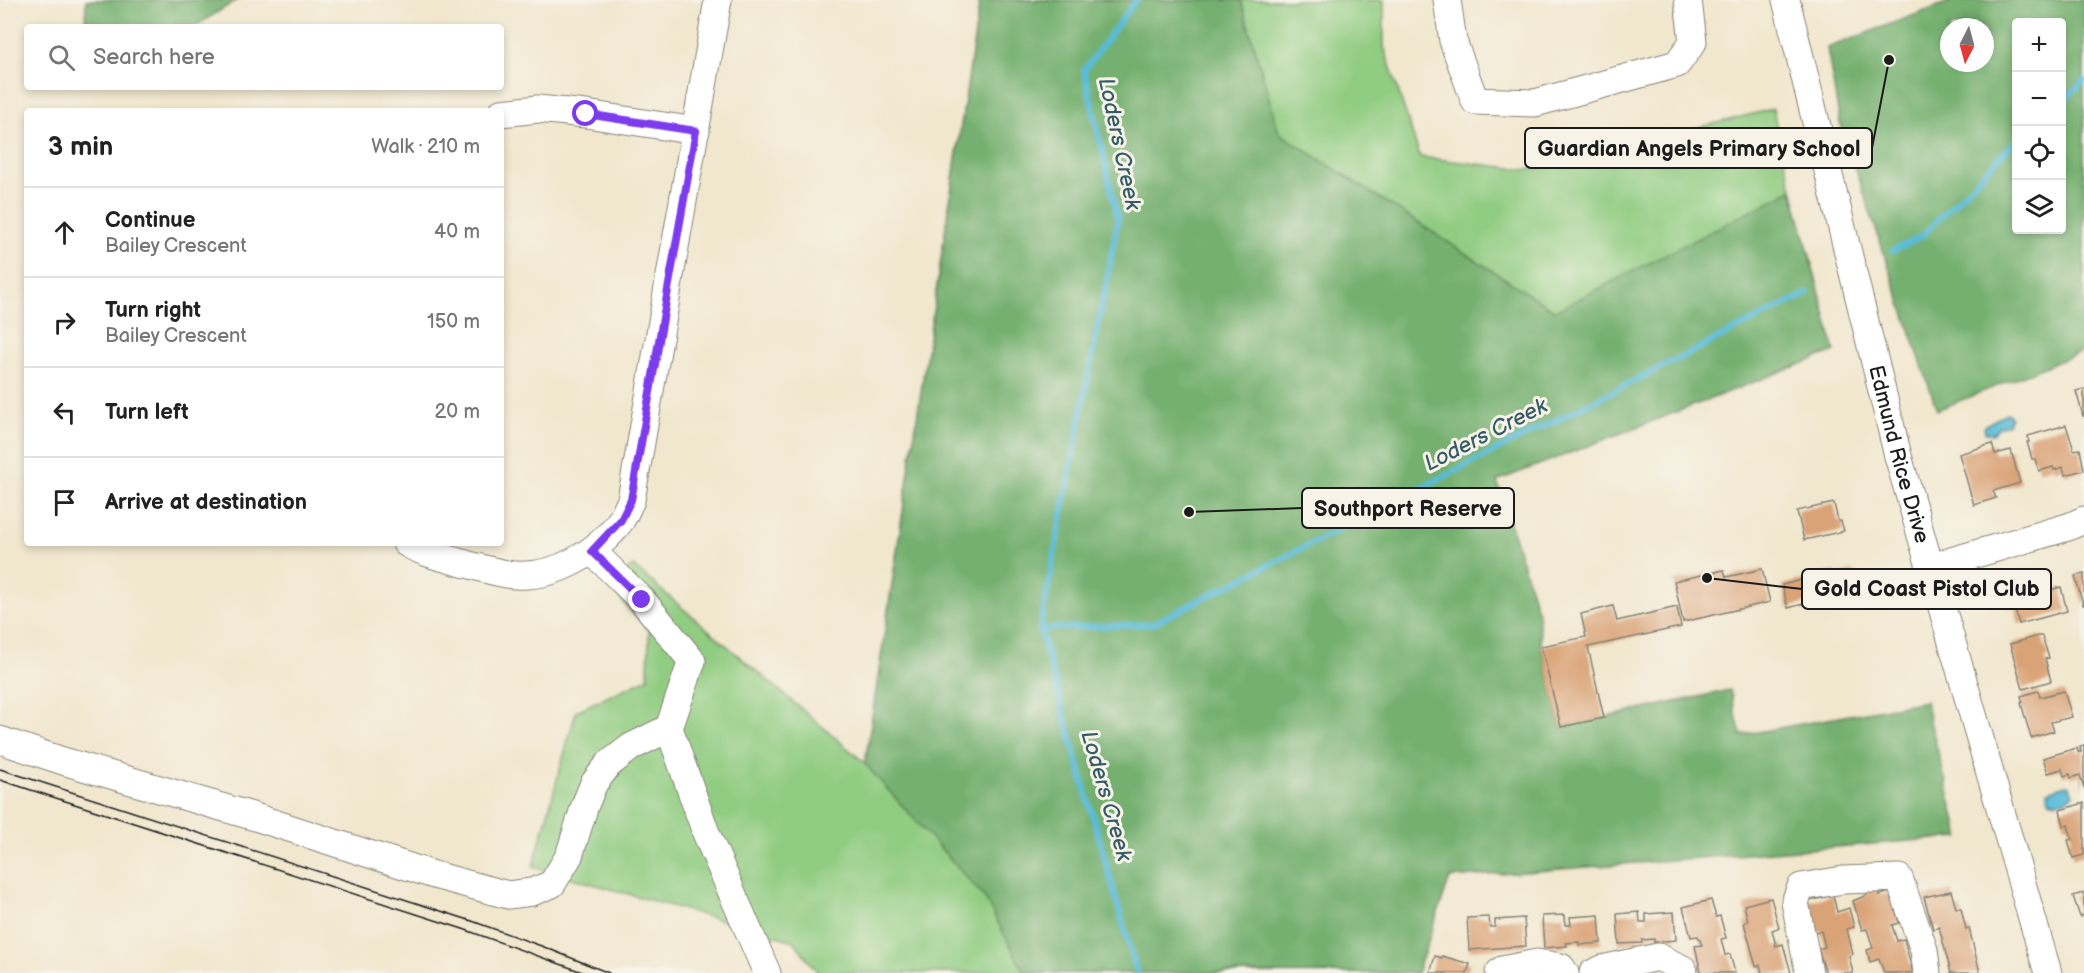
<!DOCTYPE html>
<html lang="en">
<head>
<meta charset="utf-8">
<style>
  body { margin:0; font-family:"Balsamiq Sans",sans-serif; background:#f6f6f6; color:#222 }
  .controls { position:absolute; right:18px; top:18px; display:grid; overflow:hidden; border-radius:6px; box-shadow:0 3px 9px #0003 }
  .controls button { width:54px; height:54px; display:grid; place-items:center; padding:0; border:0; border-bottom:2px solid #e0e0e0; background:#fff; color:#222; font:30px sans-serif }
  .compass { position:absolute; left:1940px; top:18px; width:54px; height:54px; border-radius:50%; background:#fff; box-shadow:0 3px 9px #0003; rotate:186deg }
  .stop { position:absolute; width:18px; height:18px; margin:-14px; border:4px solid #7c3aed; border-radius:50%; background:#fff }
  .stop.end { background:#7c3aed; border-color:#fff; box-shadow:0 2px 6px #0008 }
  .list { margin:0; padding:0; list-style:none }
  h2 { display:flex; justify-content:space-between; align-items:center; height:78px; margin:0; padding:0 24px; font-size:26px }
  h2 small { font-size:20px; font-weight:400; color:#767676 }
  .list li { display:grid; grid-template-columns:39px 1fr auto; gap:18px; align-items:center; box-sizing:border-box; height:90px; padding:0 24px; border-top:2px solid #e0e0e0 }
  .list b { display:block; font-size:22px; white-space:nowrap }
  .list p { margin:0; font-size:20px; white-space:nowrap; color:#767676 }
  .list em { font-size:20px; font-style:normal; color:#767676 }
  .icon { flex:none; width:33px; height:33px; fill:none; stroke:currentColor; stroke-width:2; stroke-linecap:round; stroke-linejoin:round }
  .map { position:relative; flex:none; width:2084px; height:973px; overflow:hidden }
  .search { position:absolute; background:#fff; box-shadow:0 3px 9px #0003; left:24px; top:24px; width:480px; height:66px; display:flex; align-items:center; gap:15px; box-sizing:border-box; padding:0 21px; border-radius:6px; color:#767676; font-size:22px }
  .panel { position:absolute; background:#fff; box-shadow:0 3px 9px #0003; left:24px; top:108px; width:480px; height:438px; border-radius:6px }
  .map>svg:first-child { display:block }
  .green { fill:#90cc81; stroke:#56744e; stroke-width:1.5 }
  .forest { fill:#74b06f; stroke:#486646; stroke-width:1.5; fill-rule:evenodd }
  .water { fill:#59bbd8; stroke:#3a6c7a; stroke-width:1.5 }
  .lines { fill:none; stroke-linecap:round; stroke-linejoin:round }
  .stream { stroke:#59bbd8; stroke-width:6 }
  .building { fill:#daa377 }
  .minor-casing { stroke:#868275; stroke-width:29 }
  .minor { stroke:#fff; stroke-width:27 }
  .tram { stroke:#1c1c1c; stroke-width:1.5 }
  .route { stroke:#7c3aed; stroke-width:8 }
  .labels { text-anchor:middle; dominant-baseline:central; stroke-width:6; stroke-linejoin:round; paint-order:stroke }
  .street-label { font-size:21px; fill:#1c1c1c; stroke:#f7f3e8 }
  .water-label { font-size:22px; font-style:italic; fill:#345c67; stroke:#f7f3e8 }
  .leader { fill:none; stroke:#1c1c1c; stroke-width:2 }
  .callout-dot { fill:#1c1c1c; stroke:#f7f3e8; stroke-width:2 }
  .callout { fill:#f7f3e8; stroke:#1c1c1c; stroke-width:2 }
  .callout-label { font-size:22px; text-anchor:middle; font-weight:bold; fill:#1c1c1c }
</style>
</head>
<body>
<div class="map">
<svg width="2084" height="973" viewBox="0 0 2084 973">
  <rect width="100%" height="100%" fill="#f7f3e8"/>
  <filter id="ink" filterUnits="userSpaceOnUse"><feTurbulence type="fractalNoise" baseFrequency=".0167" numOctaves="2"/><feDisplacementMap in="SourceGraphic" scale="12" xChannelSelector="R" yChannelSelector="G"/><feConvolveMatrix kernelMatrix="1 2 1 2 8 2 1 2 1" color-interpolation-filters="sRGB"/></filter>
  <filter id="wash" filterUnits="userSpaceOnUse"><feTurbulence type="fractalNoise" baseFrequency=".008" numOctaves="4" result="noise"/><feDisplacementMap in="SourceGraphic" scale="24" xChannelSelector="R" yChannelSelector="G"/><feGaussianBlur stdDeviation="1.35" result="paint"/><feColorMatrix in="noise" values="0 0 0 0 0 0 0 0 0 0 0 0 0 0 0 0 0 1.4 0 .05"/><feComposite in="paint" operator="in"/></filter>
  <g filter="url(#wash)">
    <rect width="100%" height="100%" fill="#f1e7ce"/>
    <path class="green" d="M980 0H1384V47L1420 157 1528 170 1773 109 1779 139 1829 329 1456 457 1603 865 1449 878 1417 973H818L794 941 533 867 576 711 648 678 649 630 607 585 633 566 865 763Z"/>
    <g class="forest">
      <path d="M86 0H237L194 27H85Z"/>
      <path d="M980 0H1241L1279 133 1555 311 1792 190 1835 351 1497 481 1538 613 1541 646 1561 727 1730 690 1741 735 1925 701 1960 837 1450 878 1417 973H1025L984 897 865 764Z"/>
      <path d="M1954 0H2084V351L1937 410 1840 123 1827 48ZM2016 22H2062V230H2016ZM1949 27H1985V63H1949Z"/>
    </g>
    <g class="water">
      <path d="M2006 413 2009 414 2011 417 2008 424 1999 427 1993 434 1985 433 1984 426Z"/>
      <path d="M2066 785 2070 786 2073 794C2067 801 2057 803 2049 800L2048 791Z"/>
    </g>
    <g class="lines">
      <g class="stream">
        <path d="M1136 0 1084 70 1118 220 1040 629 1137 973"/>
        <path d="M2062 101 2084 81"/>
        <path d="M1892 251 1922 236 2016 140"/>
        <path d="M1040 629 1152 624 1808 293"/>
      </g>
    </g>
    <g id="blocks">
      <g class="building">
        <path d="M2084 389V416H2083L2076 391Z"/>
        <path d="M2066 425 2074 450 2080 449 2084 470 2065 475 2063 467 2054 470 2053 467 2039 471 2035 459H2032L2027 442H2029L2028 436Z"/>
        <path d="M1992 444 1995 454 2011 450 2020 483 1993 491 1996 498 1974 505 1959 454Z"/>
        <path d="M1834 503 1838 521H1841L1844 531 1804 540 1797 511Z"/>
        <path d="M1762 569 1770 602 1683 622 1674 581 1724 570 1726 577Z"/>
        <path d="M1835 571 1836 575 1853 571 1858 589 1788 608 1782 585Z"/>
        <path d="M2084 574V605H2083L2075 576Z"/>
        <path d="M2061 587 2067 611 2019 624 2014 606 2006 608 2003 599 2013 596V595L2037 588 2039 593Z"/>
        <path d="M1613 606 1617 621 1677 607 1681 627 1588 647 1604 718 1561 727 1541 646 1586 637 1581 614Z"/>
        <path d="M2038 636H2042L2049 658 2045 659 2051 681 2023 689 2010 644Z"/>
        <path d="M2038 691 2040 697 2064 691 2072 717 2051 722 2054 731 2031 738 2021 703 2023 702 2021 696Z"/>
        <path d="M2084 746V789L2080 775 2071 778 2070 774 2064 776 2062 769 2048 773 2043 758 2077 748 2078 752H2081L2080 747Z"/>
        <path d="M2084 803V855L2073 858 2068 840 2072 839 2068 825 2064 826 2060 810Z"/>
        <path d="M1866 890H1879L1880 895 1891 892 1899 923 1892 925 1897 941 1904 939 1913 973H1884L1879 959 1870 962 1867 950 1873 948 1867 929 1862 930 1853 901 1867 895Z"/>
        <path d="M1951 891 1956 908H1961L1966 929 1969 928 1980 973H1951L1939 927 1933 929 1924 897Z"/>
        <path d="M2084 893V915L2080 917 2073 896Z"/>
        <path d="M1833 895 1837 912 1849 908 1854 927 1847 929 1853 954 1849 956 1853 973H1826L1818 949 1825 947 1821 931 1814 932 1806 902Z"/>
        <path d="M1771 898 1779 928 1772 930 1776 946 1783 944 1791 973H1762L1760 965 1756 966 1744 923 1748 921 1744 905Z"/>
        <path d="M1711 900 1716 917 1720 916 1726 938 1721 939 1725 955 1730 954 1735 973H1701L1695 946 1702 945 1698 936 1691 937 1683 907Z"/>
        <path d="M1639 912 1640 922H1646V914L1674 912 1676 940 1654 942V939L1642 940V943L1619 944 1617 914Z"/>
        <path d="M1564 915 1565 925H1571L1570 917 1599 915 1601 943 1579 945V942L1566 943 1567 946 1544 948 1542 916Z"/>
        <path d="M1489 917 1490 927H1495V920L1524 918 1526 946 1469 950 1467 918Z"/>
        <path d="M1435 956 1442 958V956L1470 964 1467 973H1430Z"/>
      </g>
    </g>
  </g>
  <g filter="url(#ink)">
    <use href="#blocks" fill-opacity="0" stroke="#868275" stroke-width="1.5"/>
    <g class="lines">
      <defs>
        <g id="minor">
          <path d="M1447 0 1453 41 1475 101 1535 103 1677 64 1693 42 1688 0"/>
          <path id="s1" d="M1786 0 1898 456 2048 973"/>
          <path d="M501 113 538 109 586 114 696 131"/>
          <path d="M406 543C424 554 446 558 466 564 482 568 499 574 515 575 556 578 599 552 621 520 625 514 628 506 631 500L718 0"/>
          <path d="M592 551 642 600 692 661 669 728 706 833 767 973"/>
          <path d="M1931 567 2068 527 2084 520"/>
          <path d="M0 740 63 761 252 816 434 875 508 895 532 892 552 884 569 856 585 805 594 783 609 764 631 747 669 728"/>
          <path d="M1499 973 1502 970 1537 963 1561 967 1565 973"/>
          <path d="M1593 973 1602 969 1658 957 1683 969 1684 973"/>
          <path d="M1809 973 1795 902 1801 887 1843 880 1899 878 1924 950 1927 973"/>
        </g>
      </defs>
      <use href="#minor" class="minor-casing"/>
      <use href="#minor" class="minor"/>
      <g class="tram">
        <path d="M0 769 472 921 544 947 609 973"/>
        <path d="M0 780 463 929 585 973"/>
      </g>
    </g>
  </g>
  <g class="lines" filter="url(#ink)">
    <path class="route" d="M586 114 696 131 631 500 621 520 592 551 642 600"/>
  </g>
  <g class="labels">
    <g class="street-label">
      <text stroke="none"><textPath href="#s1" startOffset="468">Edmund Rice Drive</textPath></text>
    </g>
    <g class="water-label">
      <text transform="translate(1119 144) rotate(78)">Loders Creek</text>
      <text transform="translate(1486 435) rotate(-27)">Loders Creek</text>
      <text transform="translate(1106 796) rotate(74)">Loders Creek</text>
    </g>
  </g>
  <path class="leader" d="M1889 60L1872 148M1189 512L1302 508M1707 578L1802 589"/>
  <g class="callout-dot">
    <circle cx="1889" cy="60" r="6"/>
    <circle cx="1189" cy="512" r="6"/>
    <circle cx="1707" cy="578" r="6"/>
  </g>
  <g class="callout">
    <rect x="1525" y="128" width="347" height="40" rx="6"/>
    <rect x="1302" y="488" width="212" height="40" rx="6"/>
    <rect x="1802" y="569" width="249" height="40" rx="6"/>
  </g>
  <g class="callout-label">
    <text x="1699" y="156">Guardian Angels Primary School</text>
    <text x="1408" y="516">Southport Reserve</text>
    <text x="1927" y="596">Gold Coast Pistol Club</text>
  </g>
</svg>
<div class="controls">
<button>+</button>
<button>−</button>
<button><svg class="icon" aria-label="locate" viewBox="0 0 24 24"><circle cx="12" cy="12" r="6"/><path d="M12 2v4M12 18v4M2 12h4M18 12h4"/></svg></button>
<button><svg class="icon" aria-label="layers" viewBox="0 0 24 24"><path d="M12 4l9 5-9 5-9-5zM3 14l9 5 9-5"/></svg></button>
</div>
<svg class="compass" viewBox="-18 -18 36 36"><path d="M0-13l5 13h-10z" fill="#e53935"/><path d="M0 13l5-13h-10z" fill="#767676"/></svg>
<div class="stop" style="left:586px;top:114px"></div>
<div class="stop end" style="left:642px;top:600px"></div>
<div class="search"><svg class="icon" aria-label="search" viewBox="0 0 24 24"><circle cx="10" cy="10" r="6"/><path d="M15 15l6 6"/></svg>Search here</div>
<section class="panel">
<h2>3 min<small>Walk · 210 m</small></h2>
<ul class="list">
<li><svg class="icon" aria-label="ahead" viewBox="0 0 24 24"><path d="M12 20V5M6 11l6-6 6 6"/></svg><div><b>Continue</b><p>Bailey Crescent</p></div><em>40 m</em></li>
<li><svg class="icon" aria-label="right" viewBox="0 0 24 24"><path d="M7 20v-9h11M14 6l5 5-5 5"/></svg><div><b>Turn right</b><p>Bailey Crescent</p></div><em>150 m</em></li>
<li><svg class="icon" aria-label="left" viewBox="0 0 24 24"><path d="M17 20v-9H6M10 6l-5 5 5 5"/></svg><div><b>Turn left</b></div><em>20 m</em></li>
<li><svg class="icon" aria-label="arrive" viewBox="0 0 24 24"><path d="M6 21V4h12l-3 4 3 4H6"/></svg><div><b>Arrive at destination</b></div></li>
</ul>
</section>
</div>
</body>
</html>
